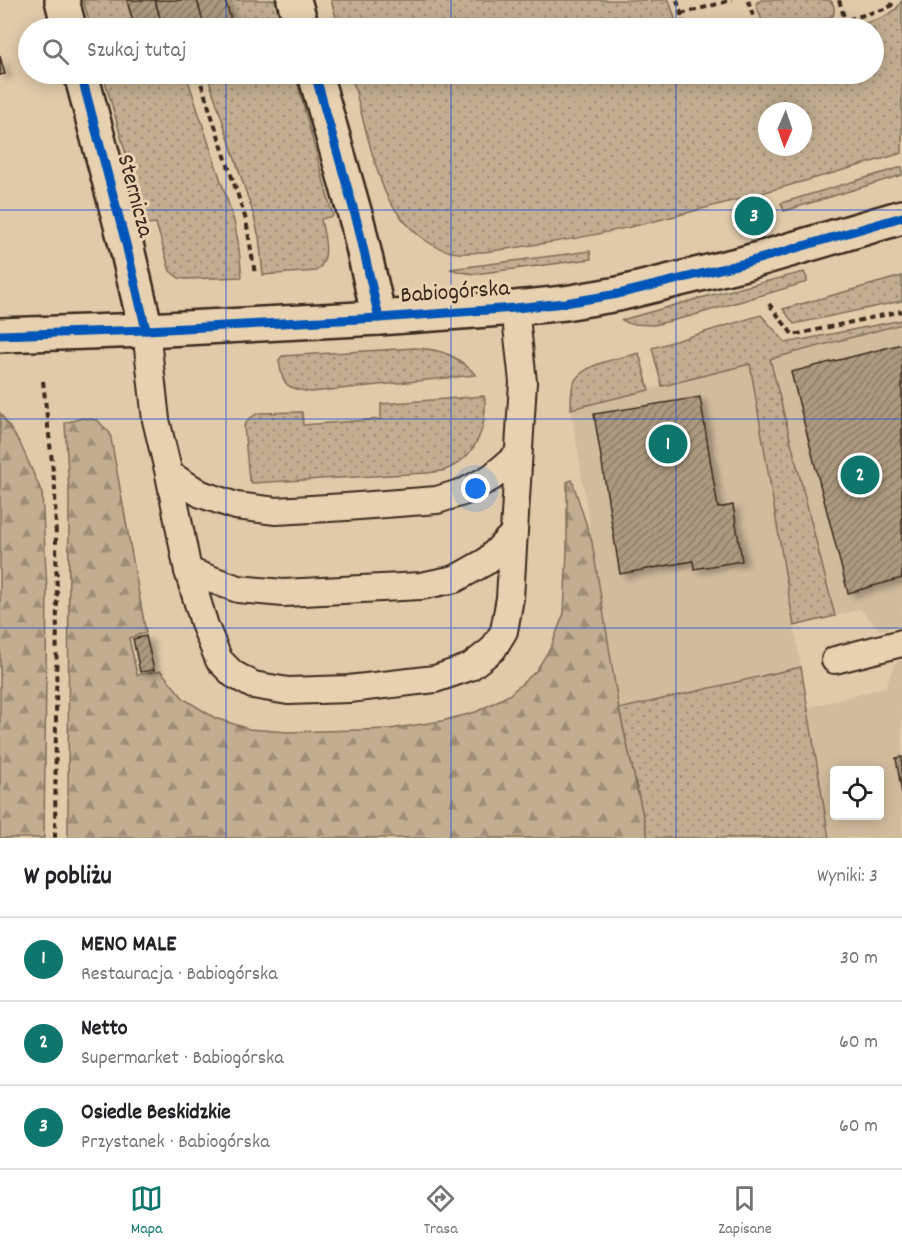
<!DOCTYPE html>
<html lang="pl">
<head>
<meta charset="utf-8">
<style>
  body { margin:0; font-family:Dekko,sans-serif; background:#f6f6f6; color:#202124 }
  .controls { position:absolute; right:18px; bottom:18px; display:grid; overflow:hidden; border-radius:6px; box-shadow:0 3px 15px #0003 }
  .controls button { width:54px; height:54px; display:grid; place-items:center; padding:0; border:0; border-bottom:2px solid #e0e0e0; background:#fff; color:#202124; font:30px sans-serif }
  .compass { position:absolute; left:758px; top:102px; width:54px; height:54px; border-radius:50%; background:#fff; box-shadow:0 3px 15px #0003; rotate:182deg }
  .you { position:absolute; left:476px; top:489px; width:21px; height:21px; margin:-15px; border:4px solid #fff; border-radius:50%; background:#1a73e8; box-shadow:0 0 0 9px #1a73e833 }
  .badge { display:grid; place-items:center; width:39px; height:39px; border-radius:50%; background:#0f766e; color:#fff; font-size:20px; font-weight:700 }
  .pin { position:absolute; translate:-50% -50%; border:3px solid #fff; box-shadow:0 2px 6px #0006 }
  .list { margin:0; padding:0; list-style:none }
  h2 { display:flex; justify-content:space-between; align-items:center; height:78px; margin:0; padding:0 24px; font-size:26px }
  h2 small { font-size:20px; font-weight:400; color:#757577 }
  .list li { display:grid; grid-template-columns:39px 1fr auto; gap:18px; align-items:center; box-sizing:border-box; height:84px; padding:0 24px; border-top:2px solid #e0e0e0 }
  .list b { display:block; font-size:22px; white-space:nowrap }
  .list p { margin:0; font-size:20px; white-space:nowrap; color:#757577 }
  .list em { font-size:20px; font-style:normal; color:#757577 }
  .icon { flex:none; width:33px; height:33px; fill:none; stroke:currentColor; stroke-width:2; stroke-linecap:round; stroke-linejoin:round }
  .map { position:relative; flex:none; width:902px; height:838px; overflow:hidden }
  .search { position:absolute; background:#fff; box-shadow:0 3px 15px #0003; left:18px; right:18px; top:18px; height:66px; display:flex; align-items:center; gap:15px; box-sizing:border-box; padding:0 21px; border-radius:33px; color:#757577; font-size:22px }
  .sheet { height:330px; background:#fff }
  nav { display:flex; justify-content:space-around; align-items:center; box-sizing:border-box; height:84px; border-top:2px solid #e0e0e0; background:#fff; font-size:16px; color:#757577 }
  nav a { display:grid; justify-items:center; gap:3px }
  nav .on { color:#0f766e }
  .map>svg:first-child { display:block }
  .built { fill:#d1bb9d; fill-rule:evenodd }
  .grass { fill:url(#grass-dots); stroke:#7e6c57; stroke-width:1.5; fill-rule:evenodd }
  .forest { fill:url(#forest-firs); stroke:#7e6c57; stroke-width:1.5 }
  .building { fill:url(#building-hatch); stroke:#3b2a1e; stroke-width:1.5; filter:url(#shadow) }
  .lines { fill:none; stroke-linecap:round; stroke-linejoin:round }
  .service-casing { stroke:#3b2a1e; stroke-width:30 }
  .minor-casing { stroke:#3b2a1e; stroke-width:38 }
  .tertiary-casing { stroke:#3b2a1e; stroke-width:38 }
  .path { stroke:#3b2a1e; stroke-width:4; stroke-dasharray:6 4.5; stroke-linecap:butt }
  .service { stroke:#e7d1b0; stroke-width:26 }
  .minor { stroke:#e7d1b0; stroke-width:33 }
  .tertiary { stroke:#e7d1b0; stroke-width:33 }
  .cycleway-casing { stroke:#e7d1b0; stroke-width:13 }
  .cycleway { stroke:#0057b8; stroke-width:9 }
  .grid { fill:none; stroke:#1d4ed8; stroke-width:1.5; stroke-opacity:0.55 }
  .labels { text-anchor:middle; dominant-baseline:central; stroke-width:6; stroke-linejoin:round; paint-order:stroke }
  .street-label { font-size:24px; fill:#3b2a1e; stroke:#e7d1b0 }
</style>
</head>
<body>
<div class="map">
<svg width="902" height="838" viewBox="0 0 902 838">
  <defs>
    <pattern id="grass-dots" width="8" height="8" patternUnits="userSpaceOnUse" patternTransform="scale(1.5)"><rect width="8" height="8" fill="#c2ad90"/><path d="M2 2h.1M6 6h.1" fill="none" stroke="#9f8d75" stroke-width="1.8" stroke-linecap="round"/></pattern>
    <pattern id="forest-firs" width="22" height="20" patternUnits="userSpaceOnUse" patternTransform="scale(1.5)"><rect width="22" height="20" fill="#c2ad90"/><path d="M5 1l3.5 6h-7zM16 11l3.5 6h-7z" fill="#9f8d75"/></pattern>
    <pattern id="building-hatch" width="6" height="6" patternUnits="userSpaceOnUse" patternTransform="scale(1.5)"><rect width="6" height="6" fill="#ad997f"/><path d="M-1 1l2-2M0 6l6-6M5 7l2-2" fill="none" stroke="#8e7d67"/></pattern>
    <filter id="shadow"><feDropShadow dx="6" dy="4" stdDeviation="3" flood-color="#0004"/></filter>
  </defs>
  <rect width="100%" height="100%" fill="#e0caaa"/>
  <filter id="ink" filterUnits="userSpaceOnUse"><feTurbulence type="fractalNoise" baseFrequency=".0167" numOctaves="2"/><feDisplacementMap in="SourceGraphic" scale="12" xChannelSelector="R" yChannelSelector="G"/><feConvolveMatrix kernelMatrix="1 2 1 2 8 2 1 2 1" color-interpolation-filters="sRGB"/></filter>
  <g filter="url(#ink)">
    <g class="built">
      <path d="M902 324V625L880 630 860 609 835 616 770 359Z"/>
      <path d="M750 363 801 667 619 709 571 409Z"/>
      <path d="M902 661V838H829L807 708 885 687 896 662ZM834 770H880V816H834Z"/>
    </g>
    <g class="grass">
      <path d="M83 0H127L135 28H91Z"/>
      <path d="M225 0H275L283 28H216L232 24Z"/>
      <path d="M331 0H669L678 28H339Z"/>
      <path d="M762 0H829C835 3 835 11 833 16L790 28H765L756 5 757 2Z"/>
      <path d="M902 0V153C838 172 774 190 709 207 653 222 598 236 540 244 514 247 486 254 459 253 445 252 433 246 422 238 407 226 392 208 385 192 370 154 362 113 351 74H874V28H843C863 23 894 20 902 0ZM767 111H803V147H767Z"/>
      <path d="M103 74H186L234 221 238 241 242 277 186 279 179 278 170 271 156 223 146 224Z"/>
      <path d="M207 74H295L333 216 321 219C324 237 332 259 316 271L263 275 259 237 253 213Z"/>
      <path d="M902 167V175L784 211 781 203Z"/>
      <path d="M590 251 591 259 475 274 461 272 450 269Z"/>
      <path d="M804 272 807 278V282L691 316 654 325 630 324 622 320 700 298Z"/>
      <path d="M902 276V301L794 324 783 309Z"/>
      <path d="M761 315 786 343 902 320V324L770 359 835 616 794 626 750 364 662 386 652 348Z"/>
      <path d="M415 348C442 349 458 356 476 375L311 392C286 389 282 385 279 360L282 356Z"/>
      <path d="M639 353 649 390 571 409C571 401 571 393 573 385 580 363 619 359 639 353Z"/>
      <path d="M484 396C486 401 485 405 485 410 484 436 470 461 445 470 439 472 432 472 426 473L252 483 249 479 244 426 249 419 258 413 302 412 303 425 381 419V404Z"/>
      <path d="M801 667 829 838H648L619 709Z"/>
    </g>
    <g class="forest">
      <path d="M0 413 20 443 42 493 47 590 44 838H0Z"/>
      <path d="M82 418 97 420 110 433 146 633 129 638 137 675 161 671 184 699 215 718 249 729 288 732 390 729 442 721 476 712 509 695 536 671 551 647 564 613 567 550V482L572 480 592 542 619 709 648 838H68L69 490 65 423Z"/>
    </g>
    <g class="building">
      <path d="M132 0H155L163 28H135L127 1Z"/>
      <path d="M155 0H197L203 21 179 28H163Z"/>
      <path d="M197 0H225L232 24 216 28H205Z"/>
      <path d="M0 56 5 74 0 75Z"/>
      <path d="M902 344V578L848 593 791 372Z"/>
      <path d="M700 397 718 508 733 505 742 561 694 569 693 561 620 574 594 414Z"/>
      <path d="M146 636 154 670 140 672 133 639Z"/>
      <path d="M902 757V794L896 758Z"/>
    </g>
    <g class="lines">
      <defs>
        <g id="service">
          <path d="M146 330 156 420 169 474 188 571 205 626 219 660 233 674 253 685 288 691 349 689 435 679 470 667 493 649 504 631 510 598 523 382 515 308"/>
          <path d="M169 474 201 494 236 506 276 511 346 507 437 500 466 491 492 477 518 455"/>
          <path d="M188 571 238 589 283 593 421 586 455 579 487 561 513 534"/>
          <path d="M835 660 902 643"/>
        </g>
        <g id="minor">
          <path d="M62 0 69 28"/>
          <path d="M294 0 302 28"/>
          <path d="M81 74 126 244 146 330"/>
          <path d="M315 74 358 225 379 318"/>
        </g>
        <path id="tertiary" d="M0 335 146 330 379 318 515 308 565 303 618 294 745 263 902 217"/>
      </defs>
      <use href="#service" class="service-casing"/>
      <use href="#minor" class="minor-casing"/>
      <use href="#tertiary" class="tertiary-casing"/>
      <g class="path">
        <path d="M677 0 685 28"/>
        <path d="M748 0 757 28"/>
        <path d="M839 0 845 20"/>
        <path d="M681 14 732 0"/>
        <path d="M184 27 185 28"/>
        <path d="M818 28 885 9 891 6 894 0"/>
        <path d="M198 74 246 220 255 274"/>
        <path d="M769 304 793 335 902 311"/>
        <path d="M43 381 55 489 57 599 55 838"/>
      </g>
      <use href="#service" class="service"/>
      <use href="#minor" class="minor"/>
      <use href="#tertiary" class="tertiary"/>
      <defs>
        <g id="cycleway">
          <path d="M81 74 126 244 146 330"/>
          <path d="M315 74 358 225 379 318"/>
          <path d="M0 335 146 330 379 318 515 308 565 303 618 294 745 263 902 217"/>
        </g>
      </defs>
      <use href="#cycleway" class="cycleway-casing"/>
      <use href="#cycleway" class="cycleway"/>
    </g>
  </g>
  <path class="grid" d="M226 0V28M451 0V28M676 0V28M226 74V838M451 74V838M676 74V838M0 210H902M0 419H902M0 628H902"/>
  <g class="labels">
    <g class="street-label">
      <text transform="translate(134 196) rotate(75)">Sternicza</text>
      <text transform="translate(455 293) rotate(-4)">Babiogórska</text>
    </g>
  </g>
</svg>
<div class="controls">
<button><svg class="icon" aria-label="locate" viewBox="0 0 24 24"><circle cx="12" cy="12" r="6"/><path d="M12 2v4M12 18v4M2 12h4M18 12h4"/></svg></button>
</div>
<svg class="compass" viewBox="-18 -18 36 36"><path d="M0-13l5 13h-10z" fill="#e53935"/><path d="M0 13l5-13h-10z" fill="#757577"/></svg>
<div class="you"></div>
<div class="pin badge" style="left:668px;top:444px">1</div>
<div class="pin badge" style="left:860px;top:475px">2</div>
<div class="pin badge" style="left:754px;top:216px">3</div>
<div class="search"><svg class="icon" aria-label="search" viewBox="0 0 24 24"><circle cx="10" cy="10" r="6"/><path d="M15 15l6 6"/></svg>Szukaj tutaj</div>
</div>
<section class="sheet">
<h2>W pobliżu<small>Wyniki: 3</small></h2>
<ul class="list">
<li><span class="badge">1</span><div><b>MENO MALE</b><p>Restauracja · Babiogórska</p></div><em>30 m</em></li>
<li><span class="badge">2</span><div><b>Netto</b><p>Supermarket · Babiogórska</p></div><em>60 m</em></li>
<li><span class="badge">3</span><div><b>Osiedle Beskidzkie</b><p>Przystanek · Babiogórska</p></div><em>60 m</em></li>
</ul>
</section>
<nav>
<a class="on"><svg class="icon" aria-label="map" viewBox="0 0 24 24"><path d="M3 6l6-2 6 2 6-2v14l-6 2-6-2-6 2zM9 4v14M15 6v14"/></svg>Mapa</a>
<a><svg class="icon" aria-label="directions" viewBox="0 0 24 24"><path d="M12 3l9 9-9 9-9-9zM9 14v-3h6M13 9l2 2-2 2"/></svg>Trasa</a>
<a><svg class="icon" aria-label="saved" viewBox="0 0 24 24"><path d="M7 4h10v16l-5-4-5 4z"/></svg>Zapisane</a>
</nav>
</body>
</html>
